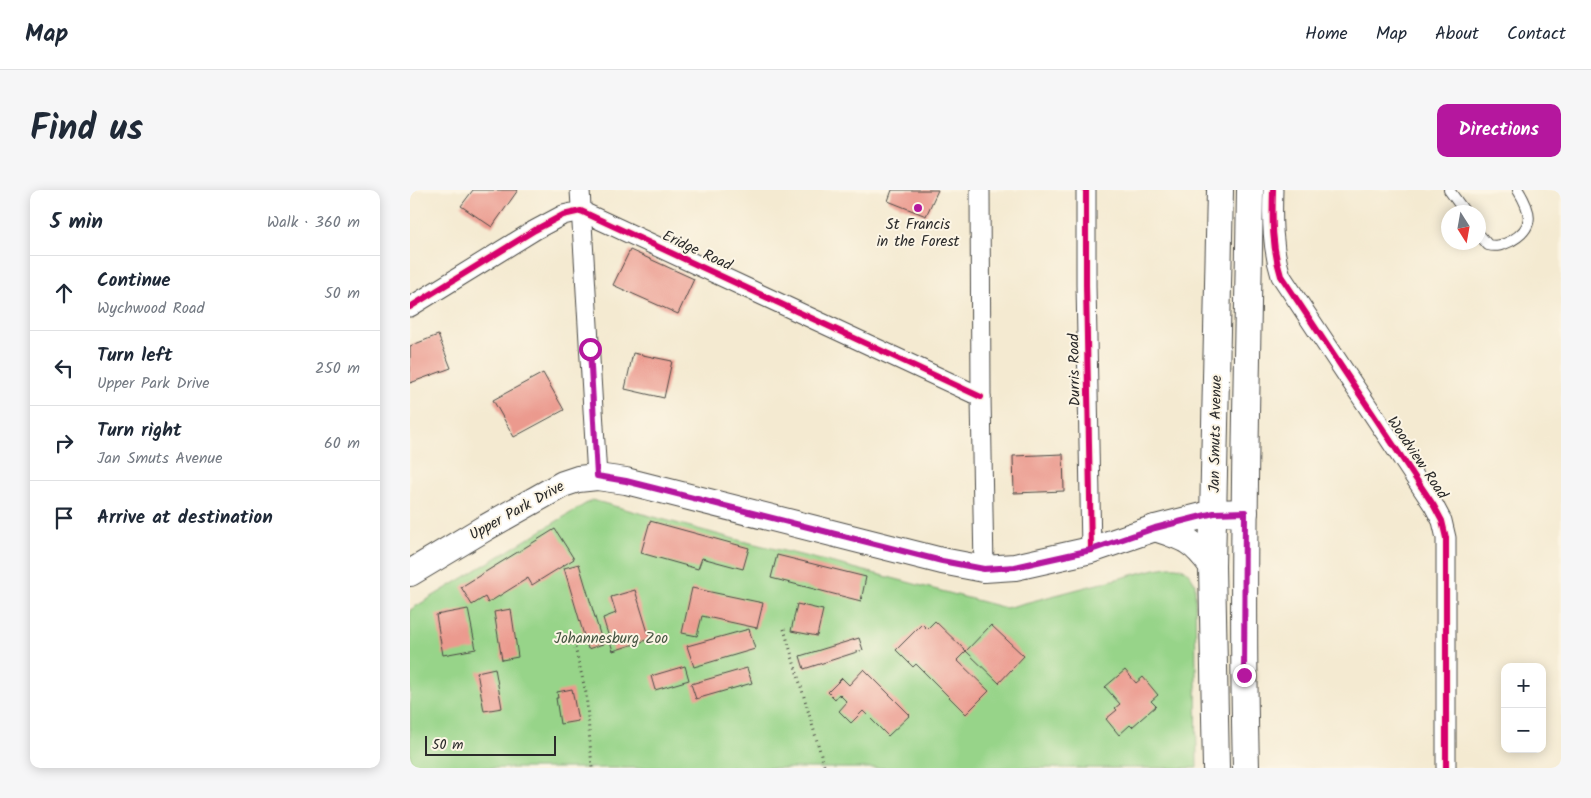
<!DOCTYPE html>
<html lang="en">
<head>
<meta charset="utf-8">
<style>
  body { margin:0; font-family:Kalam,sans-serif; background:#f6f6f7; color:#1f2937 }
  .controls { position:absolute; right:15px; bottom:15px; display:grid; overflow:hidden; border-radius:10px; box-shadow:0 2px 12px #0003 }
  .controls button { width:45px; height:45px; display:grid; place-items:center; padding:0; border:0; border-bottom:1px solid #e0e1e3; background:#fff; color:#1f2937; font:25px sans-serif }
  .compass { position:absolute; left:1031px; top:15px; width:45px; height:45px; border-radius:50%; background:#fff; box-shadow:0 2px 12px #0003; rotate:169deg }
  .scale { position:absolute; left:15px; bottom:12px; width:131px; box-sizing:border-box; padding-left:5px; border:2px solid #2b2b2b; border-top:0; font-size:14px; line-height:18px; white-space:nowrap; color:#2b2b2b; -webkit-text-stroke:4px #fcf5e5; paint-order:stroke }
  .stop { position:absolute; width:15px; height:15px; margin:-11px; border:4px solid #b5179e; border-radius:50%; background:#fff }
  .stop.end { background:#b5179e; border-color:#fff; box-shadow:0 1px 5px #0008 }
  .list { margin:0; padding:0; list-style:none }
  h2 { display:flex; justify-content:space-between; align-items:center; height:65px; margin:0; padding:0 20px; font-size:21px }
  h2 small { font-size:16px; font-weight:400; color:#747a83 }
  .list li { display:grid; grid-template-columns:32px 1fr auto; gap:15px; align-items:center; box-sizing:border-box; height:75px; padding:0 20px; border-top:1px solid #e0e1e3 }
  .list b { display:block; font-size:19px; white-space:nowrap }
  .list p { margin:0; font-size:16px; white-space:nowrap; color:#747a83 }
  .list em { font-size:16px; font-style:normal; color:#747a83 }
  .icon { flex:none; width:28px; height:28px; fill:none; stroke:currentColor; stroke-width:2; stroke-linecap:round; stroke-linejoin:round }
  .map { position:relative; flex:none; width:1151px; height:578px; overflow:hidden; border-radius:10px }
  header { display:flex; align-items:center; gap:30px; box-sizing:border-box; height:70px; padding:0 25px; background:#fff; border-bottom:1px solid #e0e1e3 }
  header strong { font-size:24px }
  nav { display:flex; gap:28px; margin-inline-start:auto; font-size:18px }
  .intro { display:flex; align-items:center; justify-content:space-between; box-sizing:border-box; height:120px; padding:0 30px }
  h1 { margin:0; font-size:35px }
  .button { padding:12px 22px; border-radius:10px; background:#b5179e; color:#fff; font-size:18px; font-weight:700 }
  main { display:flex; gap:30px; padding:0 30px }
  aside { flex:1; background:#fff; border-radius:10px; box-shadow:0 2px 12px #0003 }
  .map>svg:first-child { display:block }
  .green { fill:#97d489; stroke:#61805a }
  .building { fill:#eb9a8e }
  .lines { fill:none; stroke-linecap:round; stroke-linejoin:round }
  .service-casing { stroke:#494844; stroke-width:12 }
  .minor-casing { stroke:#494844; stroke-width:21 }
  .secondary-casing { stroke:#494844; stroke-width:28 }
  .path { stroke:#494844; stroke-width:3; stroke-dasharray:1 4; stroke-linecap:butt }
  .service { stroke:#fff; stroke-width:10 }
  .minor { stroke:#fff; stroke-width:19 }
  .secondary { stroke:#fff; stroke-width:26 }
  .cycleway-casing { stroke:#fcf5e5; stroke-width:9 }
  .cycleway { stroke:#d6006c; stroke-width:6 }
  .route { stroke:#b5179e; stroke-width:6 }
  .poi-dot { fill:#b5179e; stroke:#fcf5e5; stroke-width:2 }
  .labels { text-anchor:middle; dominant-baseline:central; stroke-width:4; stroke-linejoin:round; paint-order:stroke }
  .poi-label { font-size:15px; fill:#2b2b2b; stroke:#fcf5e5 }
  .street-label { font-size:15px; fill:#2b2b2b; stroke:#fcf5e5 }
  .park-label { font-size:15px; fill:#465542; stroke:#fcf5e5 }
</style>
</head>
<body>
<header>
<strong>Map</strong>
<nav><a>Home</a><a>Map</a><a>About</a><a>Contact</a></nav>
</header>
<div class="intro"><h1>Find us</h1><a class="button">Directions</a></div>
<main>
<aside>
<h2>5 min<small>Walk · 360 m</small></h2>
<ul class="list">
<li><svg class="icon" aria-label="ahead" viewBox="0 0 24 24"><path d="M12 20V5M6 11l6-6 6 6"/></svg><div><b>Continue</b><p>Wychwood Road</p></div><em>50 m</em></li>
<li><svg class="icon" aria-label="left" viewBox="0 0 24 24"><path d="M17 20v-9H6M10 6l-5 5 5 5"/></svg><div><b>Turn left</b><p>Upper Park Drive</p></div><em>250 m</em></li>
<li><svg class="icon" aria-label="right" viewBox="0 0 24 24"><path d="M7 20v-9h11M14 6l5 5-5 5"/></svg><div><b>Turn right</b><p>Jan Smuts Avenue</p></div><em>60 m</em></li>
<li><svg class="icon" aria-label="arrive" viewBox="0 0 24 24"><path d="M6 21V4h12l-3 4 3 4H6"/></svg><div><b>Arrive at destination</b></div></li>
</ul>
</aside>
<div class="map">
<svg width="1151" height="578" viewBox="0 0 1151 578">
  <rect width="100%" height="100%" fill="#fcf5e5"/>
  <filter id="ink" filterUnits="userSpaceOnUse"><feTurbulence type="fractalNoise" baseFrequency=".02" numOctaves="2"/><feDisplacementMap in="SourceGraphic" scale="10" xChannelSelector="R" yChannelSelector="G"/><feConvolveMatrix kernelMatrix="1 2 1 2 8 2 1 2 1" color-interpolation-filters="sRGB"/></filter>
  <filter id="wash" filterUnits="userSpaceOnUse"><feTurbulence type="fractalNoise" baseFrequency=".0096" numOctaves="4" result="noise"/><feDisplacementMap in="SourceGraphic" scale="20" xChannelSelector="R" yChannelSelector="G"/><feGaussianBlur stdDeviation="1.12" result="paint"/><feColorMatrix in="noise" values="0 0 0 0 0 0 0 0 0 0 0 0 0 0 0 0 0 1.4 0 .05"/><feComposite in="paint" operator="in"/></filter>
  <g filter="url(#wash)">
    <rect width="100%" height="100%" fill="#f4ead1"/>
    <path class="green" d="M182 310 328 350 432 375 596 418 745 379C765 376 776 373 785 394L787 578H0V420Z"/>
    <g id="blocks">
      <g class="building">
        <path d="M63 0H108L82 37 51 16Z"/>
        <path d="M482 0H528L516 26 478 11Z"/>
        <path d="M220 60 284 89 268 124 203 95Z"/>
        <path d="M28 145 41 178 0 193V156Z"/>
        <path d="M223 163 262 171 254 208 215 199Z"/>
        <path d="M133 183 154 220 104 247 83 210Z"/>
        <path d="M653 264 654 301 604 303 603 266Z"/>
        <path d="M240 331 339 358 333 379 292 368 288 379 231 363Z"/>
        <path d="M145 339 164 369 122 395 118 388 78 413 75 407 62 415 51 397Z"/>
        <path d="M367 365 456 387 451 411 361 388Z"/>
        <path d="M169 374 193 454 178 459 154 378Z"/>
        <path d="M282 398 353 413 347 438 292 426 287 446 272 443Z"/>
        <path d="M225 400 240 449 203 461 193 428 206 423 201 407Z"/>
        <path d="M387 414 413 420 407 446 381 441Z"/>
        <path d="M58 419 66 459 33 465 26 425Z"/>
        <path d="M101 419 108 467 92 470 84 422Z"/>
        <path d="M525 431 556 461 547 470 579 501 556 524 506 474 503 477 486 460 512 434 517 439Z"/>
        <path d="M581 435 614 466 589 493 556 461Z"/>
        <path d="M339 439 345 459 284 477 277 456Z"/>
        <path d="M449 448 453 460 394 479 390 466Z"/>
        <path d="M275 476 279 490 245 500 241 486Z"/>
        <path d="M85 478 92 518 74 521 67 482Z"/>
        <path d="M337 478 342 493 286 509 281 494Z"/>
        <path d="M454 479 500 525 478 546 453 521 441 533 429 521 437 512 429 504 425 509 418 502 432 488 439 495Z"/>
        <path d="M715 480 726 493 733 487 748 505 741 511 746 516 722 537 720 535 709 545 696 529 707 520 705 518 710 514 695 497Z"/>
        <path d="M162 499 168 531 150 534 146 508H148L147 502Z"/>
      </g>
    </g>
  </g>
  <g filter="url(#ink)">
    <use href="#blocks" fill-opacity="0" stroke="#494844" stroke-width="1"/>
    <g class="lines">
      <defs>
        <g id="service">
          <path d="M1039 0 1055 22"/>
          <path d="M1068 43 1078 55C1087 57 1093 55 1101 51 1126 37 1121 21 1108 0"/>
        </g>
        <g id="minor">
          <path d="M170 0 187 287"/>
          <path d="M570 0 571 207 574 379"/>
          <path d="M676 0V95L681 360"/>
          <path d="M863 0C862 29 862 58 871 86L1024 316 1032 331 1036 348V578"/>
          <path d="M0 117 125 40 153 25 171 21 571 207"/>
        </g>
        <g id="secondary">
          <path d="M745 338C775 348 783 350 802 376"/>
          <path d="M0 383 75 338 153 294 168 289 187 287 216 291 532 371 574 379 605 377 681 360 745 338 804 323 835 322"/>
          <path d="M806 578 802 376 810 0"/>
          <path d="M836 578C831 385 837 193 840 0"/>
        </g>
      </defs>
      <use href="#service" class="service-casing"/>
      <use href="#minor" class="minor-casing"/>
      <use href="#secondary" class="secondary-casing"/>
      <g class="path">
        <path d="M374 439 415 578"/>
        <path d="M164 453 176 503 182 578"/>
      </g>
      <use href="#service" class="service"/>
      <use href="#minor" class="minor"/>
      <use href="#secondary" class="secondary"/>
      <defs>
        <g id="cycleway">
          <path d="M676 0V95L681 360"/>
          <path d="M863 0C862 29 862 58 871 86L1024 316 1032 331 1036 348V578"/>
          <path d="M0 117 125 40 153 25 171 21 571 207"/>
        </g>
      </defs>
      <use href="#cycleway" class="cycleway-casing"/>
      <use href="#cycleway" class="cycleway"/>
    </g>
  </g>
  <g class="lines" filter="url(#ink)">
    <path class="route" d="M180 159 187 286 216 291 532 371 574 379 605 377 681 360 745 338 804 323 835 322 834 485"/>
  </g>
  <circle class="poi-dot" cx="508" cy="18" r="5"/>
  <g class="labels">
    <g class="poi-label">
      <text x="508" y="35">St Francis<tspan x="508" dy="17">in the Forest</tspan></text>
    </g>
    <g class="street-label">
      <text transform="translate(287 61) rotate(25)">Eridge Road</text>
      <text transform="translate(665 180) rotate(-91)">Durris Road</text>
      <text transform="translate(806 244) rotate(-89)">Jan Smuts Avenue</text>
      <text transform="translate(1007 268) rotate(56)">Woodview Road</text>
      <text transform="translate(107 321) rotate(-29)">Upper Park Drive</text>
    </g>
    <g class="park-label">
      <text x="201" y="449">Johannesburg Zoo</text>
    </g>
  </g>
</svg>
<div class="controls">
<button>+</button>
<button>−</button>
</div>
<svg class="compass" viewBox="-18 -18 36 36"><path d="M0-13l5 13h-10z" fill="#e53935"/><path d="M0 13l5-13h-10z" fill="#747a83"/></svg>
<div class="scale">50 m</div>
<div class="stop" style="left:180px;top:159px"></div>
<div class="stop end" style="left:834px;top:485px"></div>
</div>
</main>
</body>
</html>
